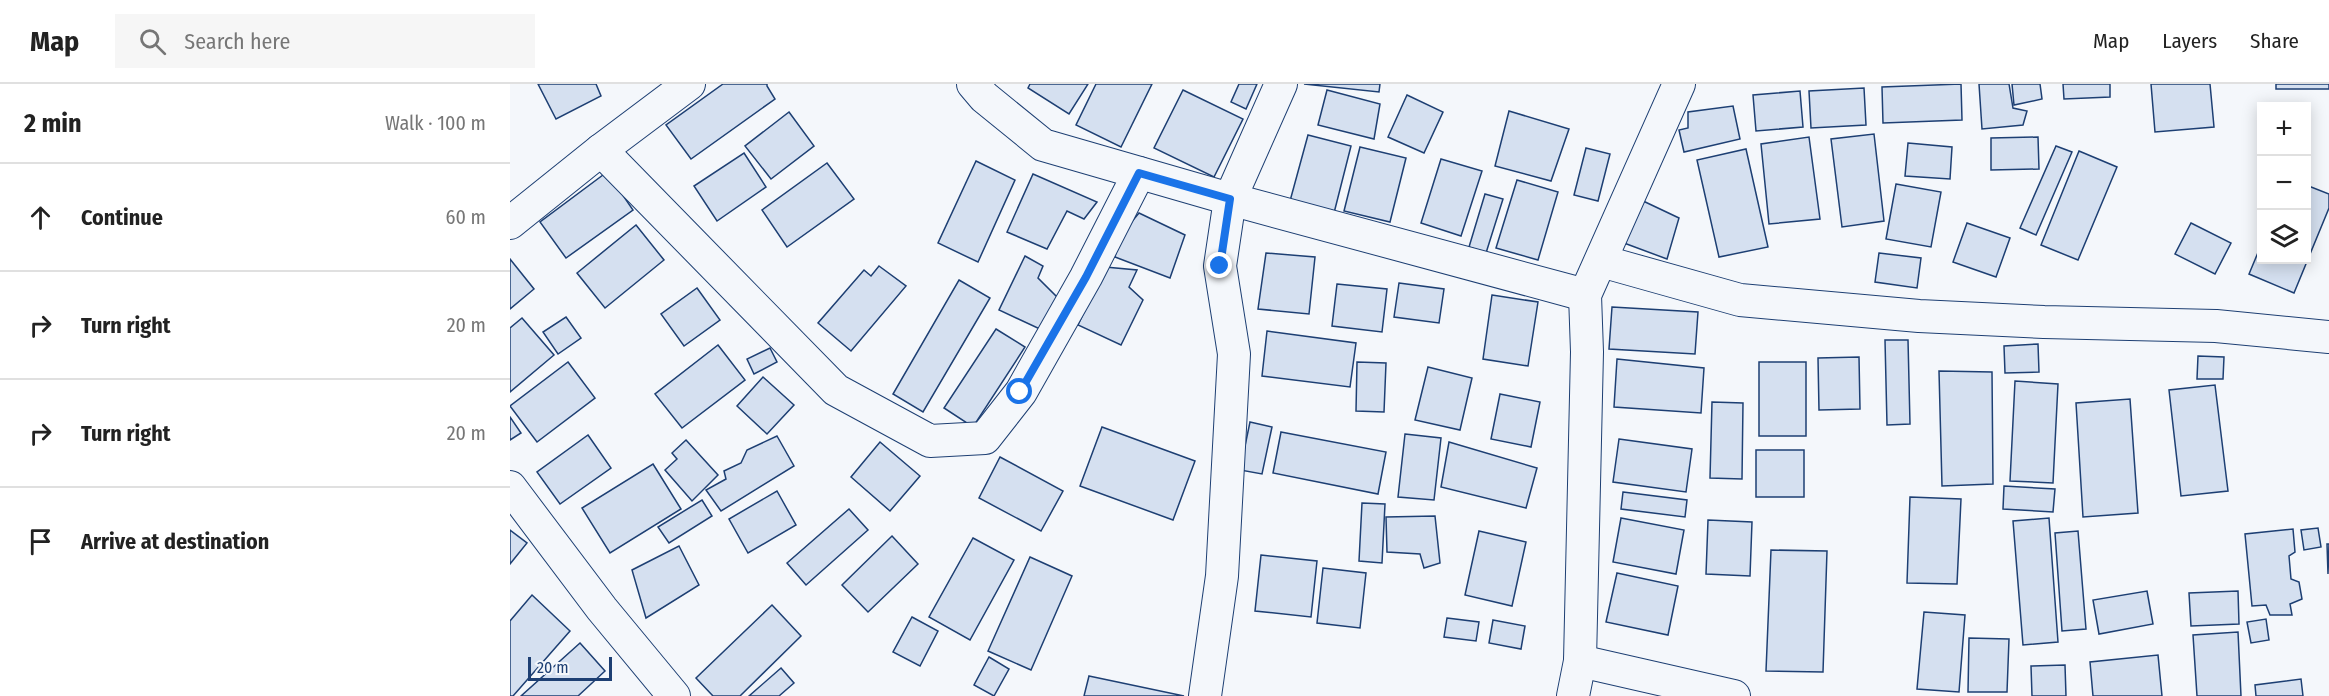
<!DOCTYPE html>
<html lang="en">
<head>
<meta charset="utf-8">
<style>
  body { margin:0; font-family:"Fira Sans Condensed",sans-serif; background:#f6f6f6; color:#222 }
  .controls { position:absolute; right:18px; top:18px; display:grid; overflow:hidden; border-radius:0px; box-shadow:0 3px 15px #0003 }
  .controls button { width:54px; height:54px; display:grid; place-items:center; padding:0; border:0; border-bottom:2px solid #e0e0e0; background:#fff; color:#222; font:30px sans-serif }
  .scale { position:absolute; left:18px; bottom:15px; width:84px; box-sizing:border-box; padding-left:6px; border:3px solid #1d3f73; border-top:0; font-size:16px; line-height:21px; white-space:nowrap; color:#1d3f73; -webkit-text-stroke:4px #f4f7fb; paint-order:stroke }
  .stop { position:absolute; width:18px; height:18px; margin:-14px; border:4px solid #1a73e8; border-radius:50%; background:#fff }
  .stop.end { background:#1a73e8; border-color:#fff; box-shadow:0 2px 6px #0008 }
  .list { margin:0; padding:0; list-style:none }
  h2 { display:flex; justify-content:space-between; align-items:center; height:78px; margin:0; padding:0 24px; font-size:26px }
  h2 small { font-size:20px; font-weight:400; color:#767676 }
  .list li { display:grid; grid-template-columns:39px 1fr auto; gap:18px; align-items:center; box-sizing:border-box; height:108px; padding:0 24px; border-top:2px solid #e0e0e0 }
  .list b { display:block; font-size:22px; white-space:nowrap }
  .list em { font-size:20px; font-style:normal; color:#767676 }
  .icon { flex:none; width:33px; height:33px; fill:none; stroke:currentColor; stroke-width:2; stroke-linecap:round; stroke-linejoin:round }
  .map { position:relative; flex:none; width:1819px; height:612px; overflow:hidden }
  header { display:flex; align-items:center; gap:36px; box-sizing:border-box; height:84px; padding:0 30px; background:#fff; border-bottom:2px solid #e0e0e0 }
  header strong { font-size:28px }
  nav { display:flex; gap:33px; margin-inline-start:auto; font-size:21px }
  .search { width:420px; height:54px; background:#f6f6f6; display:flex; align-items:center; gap:15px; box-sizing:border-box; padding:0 21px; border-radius:0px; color:#767676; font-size:22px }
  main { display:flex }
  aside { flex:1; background:#fff }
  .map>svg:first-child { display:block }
  .building { fill:#d5e0f0; stroke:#1d3f73; stroke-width:1.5 }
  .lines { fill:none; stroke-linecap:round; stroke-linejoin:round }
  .minor-casing { stroke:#1d3f73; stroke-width:34 }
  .minor { stroke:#f4f7fb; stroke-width:32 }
  .route { stroke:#1a73e8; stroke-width:8 }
</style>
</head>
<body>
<header>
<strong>Map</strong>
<div class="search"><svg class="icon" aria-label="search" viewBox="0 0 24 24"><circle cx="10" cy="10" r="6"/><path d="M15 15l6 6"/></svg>Search here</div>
<nav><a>Map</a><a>Layers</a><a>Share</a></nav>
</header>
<main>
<aside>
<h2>2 min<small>Walk · 100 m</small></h2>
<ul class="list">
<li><svg class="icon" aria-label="ahead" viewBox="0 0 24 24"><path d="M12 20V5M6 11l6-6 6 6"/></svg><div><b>Continue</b></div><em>60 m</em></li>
<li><svg class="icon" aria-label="right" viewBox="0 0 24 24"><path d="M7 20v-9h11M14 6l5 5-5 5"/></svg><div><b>Turn right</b></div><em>20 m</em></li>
<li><svg class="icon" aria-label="right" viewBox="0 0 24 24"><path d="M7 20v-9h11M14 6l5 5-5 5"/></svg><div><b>Turn right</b></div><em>20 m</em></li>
<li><svg class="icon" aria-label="arrive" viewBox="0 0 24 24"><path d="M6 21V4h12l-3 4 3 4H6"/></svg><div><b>Arrive at destination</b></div></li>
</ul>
</aside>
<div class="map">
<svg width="1819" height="612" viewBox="0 0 1819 612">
  <rect width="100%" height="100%" fill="#f4f7fb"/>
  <g class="building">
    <path d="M28 0H86L91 12 46 35Z"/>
    <path d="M213 0H257V2L265 15 181 75 156 41Z"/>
    <path d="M520 0H578L559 30 518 4Z"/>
    <path d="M586 0H642L611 63 566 41Z"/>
    <path d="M729 0H747L736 25 721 18Z"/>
    <path d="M794 0H870L869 8Z"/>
    <path d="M1451 0 1452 36 1373 39 1372 3Z"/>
    <path d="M1469 0H1499L1503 24 1517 27 1513 41 1472 45Z"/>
    <path d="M1502 0H1530L1532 15 1504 21Z"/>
    <path d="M1553 0H1600V13L1554 15Z"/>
    <path d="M1641 0H1700L1704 43 1645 48Z"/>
    <rect x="1766" y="0" width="53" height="5"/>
    <path d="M1354 4 1356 41 1301 44 1299 7Z"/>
    <path d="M673 6 733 35 704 93 644 64Z"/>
    <path d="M817 6 870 20 864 55 808 41Z"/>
    <path d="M1290 7 1293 43 1246 47 1243 11Z"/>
    <path d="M897 11 933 28 914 69 878 53Z"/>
    <path d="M1223 22 1230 55 1174 68 1169 46 1178 44V28Z"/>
    <path d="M999 27 1059 45 1041 97 985 82Z"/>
    <path d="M279 28 304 62 261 95 235 62Z"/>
    <path d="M1364 50 1374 137 1332 143 1321 55Z"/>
    <path d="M798 51 841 62 824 129 780 117Z"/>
    <path d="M1299 53 1310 135 1259 140 1251 60Z"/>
    <path d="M1528 53 1529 85 1481 86V54Z"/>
    <path d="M1398 59 1442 63 1440 95 1395 92Z"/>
    <path d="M1546 62 1562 68 1526 151 1510 144Z"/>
    <path d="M850 63 896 74 880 138 834 127Z"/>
    <path d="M1076 64 1100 70 1088 117 1064 111Z"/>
    <path d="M1236 65 1258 163 1209 173 1187 76Z"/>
    <path d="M1569 67 1607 83 1568 176 1531 161Z"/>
    <path d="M234 69 256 103 207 137 184 102Z"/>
    <path d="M931 75 972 87 951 152 911 139Z"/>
    <path d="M466 77 505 96 468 178 428 159Z"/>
    <path d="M317 79 344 115 277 163 252 126Z"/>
    <path d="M97 88 123 126 56 174 30 138Z"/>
    <path d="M523 90 587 118 574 135 557 127 537 165 497 148Z"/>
    <path d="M1007 96 1048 108 1028 176 986 164Z"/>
    <path d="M1386 100 1431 108 1421 163 1376 155Z"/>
    <path d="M1796 101 1819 110V124L1784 209 1739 190 1752 159V176H1796Z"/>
    <path d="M975 110 993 115 976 169 959 163Z"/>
    <path d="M1131 116 1169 134 1157 175 1114 159Z"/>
    <path d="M629 129 675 151 660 194 605 173 609 153Z"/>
    <path d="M1457 139 1500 154 1486 193 1443 178Z"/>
    <path d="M1681 139 1721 159 1705 190 1665 170Z"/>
    <path d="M126 141 154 176 95 224 67 189Z"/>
    <path d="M756 169 805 173 799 230 748 225Z"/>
    <path d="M1369 169 1411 174 1407 204 1365 198Z"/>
    <path d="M515 172 533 182 528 194 547 213 532 246 489 226Z"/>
    <path d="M0 175 24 205 0 225Z"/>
    <path d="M369 182 396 202 341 267 308 239 354 186 361 192Z"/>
    <path d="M595 183 627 186 619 203 633 216 611 261 568 241Z"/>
    <path d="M449 196 480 214 413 328 383 310Z"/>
    <path d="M889 199 934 205 929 239 884 233Z"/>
    <path d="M827 200 877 205 872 248 822 242Z"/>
    <path d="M187 204 210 236 174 262 151 230Z"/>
    <path d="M982 211 1028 218 1018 282 973 275Z"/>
    <path d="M1102 223 1188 228 1185 270 1099 265Z"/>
    <path d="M56 233 71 254 48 270 33 248Z"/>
    <path d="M12 234 44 271 0 308V244Z"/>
    <path d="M486 245 515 263 463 343 434 324Z"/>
    <path d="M757 247 846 259 840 303 752 292Z"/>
    <path d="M1375 256H1398L1400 340 1377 341Z"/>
    <path d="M1528 260 1529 288 1495 289 1494 262Z"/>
    <path d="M208 261 235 296 172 344 145 310Z"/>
    <path d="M260 264 267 278 244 290 237 275Z"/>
    <path d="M1688 272 1714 273 1713 295H1687Z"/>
    <path d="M1349 273 1350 325 1309 326 1308 274Z"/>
    <path d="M1107 275 1194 284 1191 329 1104 323Z"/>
    <path d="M58 278 85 314 27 358 0 322Z"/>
    <path d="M847 278 876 279 874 328 846 327Z"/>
    <rect x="1249" y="278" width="47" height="74"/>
    <path d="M918 283 962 294 950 346 905 336Z"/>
    <path d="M1429 287 1482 288 1483 400 1432 402Z"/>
    <path d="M253 293 284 321 257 350 227 322Z"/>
    <path d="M1505 297 1548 300 1543 399 1500 397Z"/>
    <path d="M1705 301 1718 407 1671 412 1659 306Z"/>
    <path d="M990 310 1030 318 1021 363 981 355Z"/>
    <path d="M1620 315 1628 429 1573 433 1566 319Z"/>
    <path d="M1202 318 1233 319 1232 395 1200 394Z"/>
    <path d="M0 333 11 349 0 356Z"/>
    <path d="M740 338 762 343 752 390 730 386Z"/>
    <path d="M592 343 685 377 663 436 570 402Z"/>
    <path d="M771 348 876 368 868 410 763 389Z"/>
    <path d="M895 350 931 354 924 416 888 413Z"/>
    <path d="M78 351 101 384 50 420 27 388Z"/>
    <path d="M267 352 284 382 211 427 196 406 216 395 214 387 231 379 237 366Z"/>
    <path d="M1109 355 1182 365 1176 408 1103 398Z"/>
    <path d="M176 356 208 391 182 417 155 386 167 375 162 369Z"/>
    <path d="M370 358 410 392 380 427 341 393Z"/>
    <path d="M939 358 1027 384 1016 424 931 403Z"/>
    <rect x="1246" y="366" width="48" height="47"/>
    <path d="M490 373 553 407 531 447 469 414Z"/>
    <path d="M143 380 171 425 100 469 72 424Z"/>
    <path d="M1494 402 1545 405 1543 428 1493 425Z"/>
    <path d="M267 407 286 441 238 469 219 435Z"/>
    <path d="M1113 408 1177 416 1175 433 1111 425Z"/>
    <path d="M1400 413 1451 415 1447 500 1397 499Z"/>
    <path d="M192 416 202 432 159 459 148 443Z"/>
    <path d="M852 419 875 420 872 479 849 477Z"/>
    <path d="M339 425 358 446 296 501 277 479Z"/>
    <path d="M925 432 930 479 914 484 910 470 877 468 876 433Z"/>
    <path d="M1111 434 1174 446 1166 490 1103 478Z"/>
    <path d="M1539 434 1548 558 1513 561 1503 437Z"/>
    <path d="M1198 436 1242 438 1240 492 1196 490Z"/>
    <path d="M1808 444 1811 463 1794 466 1791 446Z"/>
    <path d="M1783 445 1785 468 1779 472 1781 495 1789 498 1792 515 1780 520 1782 531H1760L1756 521 1742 522 1735 450Z"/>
    <path d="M0 446 17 459 0 480Z"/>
    <path d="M969 447 1016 458 1002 522 955 511Z"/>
    <path d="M1568 447 1576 545 1552 547 1545 449Z"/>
    <path d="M382 452 408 480 358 528 332 501Z"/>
    <path d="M463 454 504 476 460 556 419 533Z"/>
    <path d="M1817 460H1819L1818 490Z"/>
    <path d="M169 462 189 501 136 534 122 486Z"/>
    <path d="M1261 466 1317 467 1313 588 1256 587Z"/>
    <path d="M751 471 807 477 801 533 745 527Z"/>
    <path d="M520 473 562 492 521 586 478 567Z"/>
    <path d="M813 484 856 489 850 544 807 539Z"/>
    <path d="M1107 489 1168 502 1158 551 1096 538Z"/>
    <path d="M1637 507 1643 540 1589 550 1583 516Z"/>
    <path d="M1728 507 1729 540 1681 542 1679 509Z"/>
    <path d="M22 511 60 547 3 612H0V537Z"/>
    <path d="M262 521 291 552 230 612H203L186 594Z"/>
    <path d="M1414 528 1455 531 1449 608 1407 605Z"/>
    <path d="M402 533 428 547 410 582 383 568Z"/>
    <path d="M937 534 969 538 966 557 934 553Z"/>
    <path d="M1756 535 1759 556 1741 559 1737 538Z"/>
    <path d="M983 536 1015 542 1011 565 979 559Z"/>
    <path d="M1728 548 1731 612H1687L1683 551Z"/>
    <path d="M1459 554 1499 555 1497 608H1458Z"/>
    <path d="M70 559 95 587 68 612H11Z"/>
    <path d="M1648 571 1652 612H1583L1580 578Z"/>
    <path d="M479 573 499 585 484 612 464 601Z"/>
    <path d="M1555 581 1556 612H1522L1521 582Z"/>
    <path d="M271 584 284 599 269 612H239Z"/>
    <path d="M579 592 674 612H574Z"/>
    <path d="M1791 595 1793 612H1746L1745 601Z"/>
  </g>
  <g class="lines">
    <defs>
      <g id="minor">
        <path d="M463 0 474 13 533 61 720 115 1075 211"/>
        <path d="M91 66 326 306 420 357 475 354 511 308 576 193 629 89"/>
        <path d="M0 139 91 66 179 0"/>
        <path d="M1091 177 1230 216 1409 232 1534 238 1706 242 1819 253"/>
        <path d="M0 403 92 525 164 612"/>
        <path d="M1070 577 1224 612"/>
        <path d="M695 612 712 492 724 270 710 182 720 115 771 0"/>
        <path d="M1063 612 1070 577 1077 268 1075 211 1169 0"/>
      </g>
    </defs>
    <use href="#minor" class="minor-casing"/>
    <use href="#minor" class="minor"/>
  </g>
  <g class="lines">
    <path class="route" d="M510 308 576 193 629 89 720 115 710 182"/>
  </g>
</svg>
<div class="controls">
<button>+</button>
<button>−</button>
<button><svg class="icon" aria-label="layers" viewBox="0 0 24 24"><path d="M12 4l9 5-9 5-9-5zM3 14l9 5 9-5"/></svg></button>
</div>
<div class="scale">20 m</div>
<div class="stop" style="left:510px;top:308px"></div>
<div class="stop end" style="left:710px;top:182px"></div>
</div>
</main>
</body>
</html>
